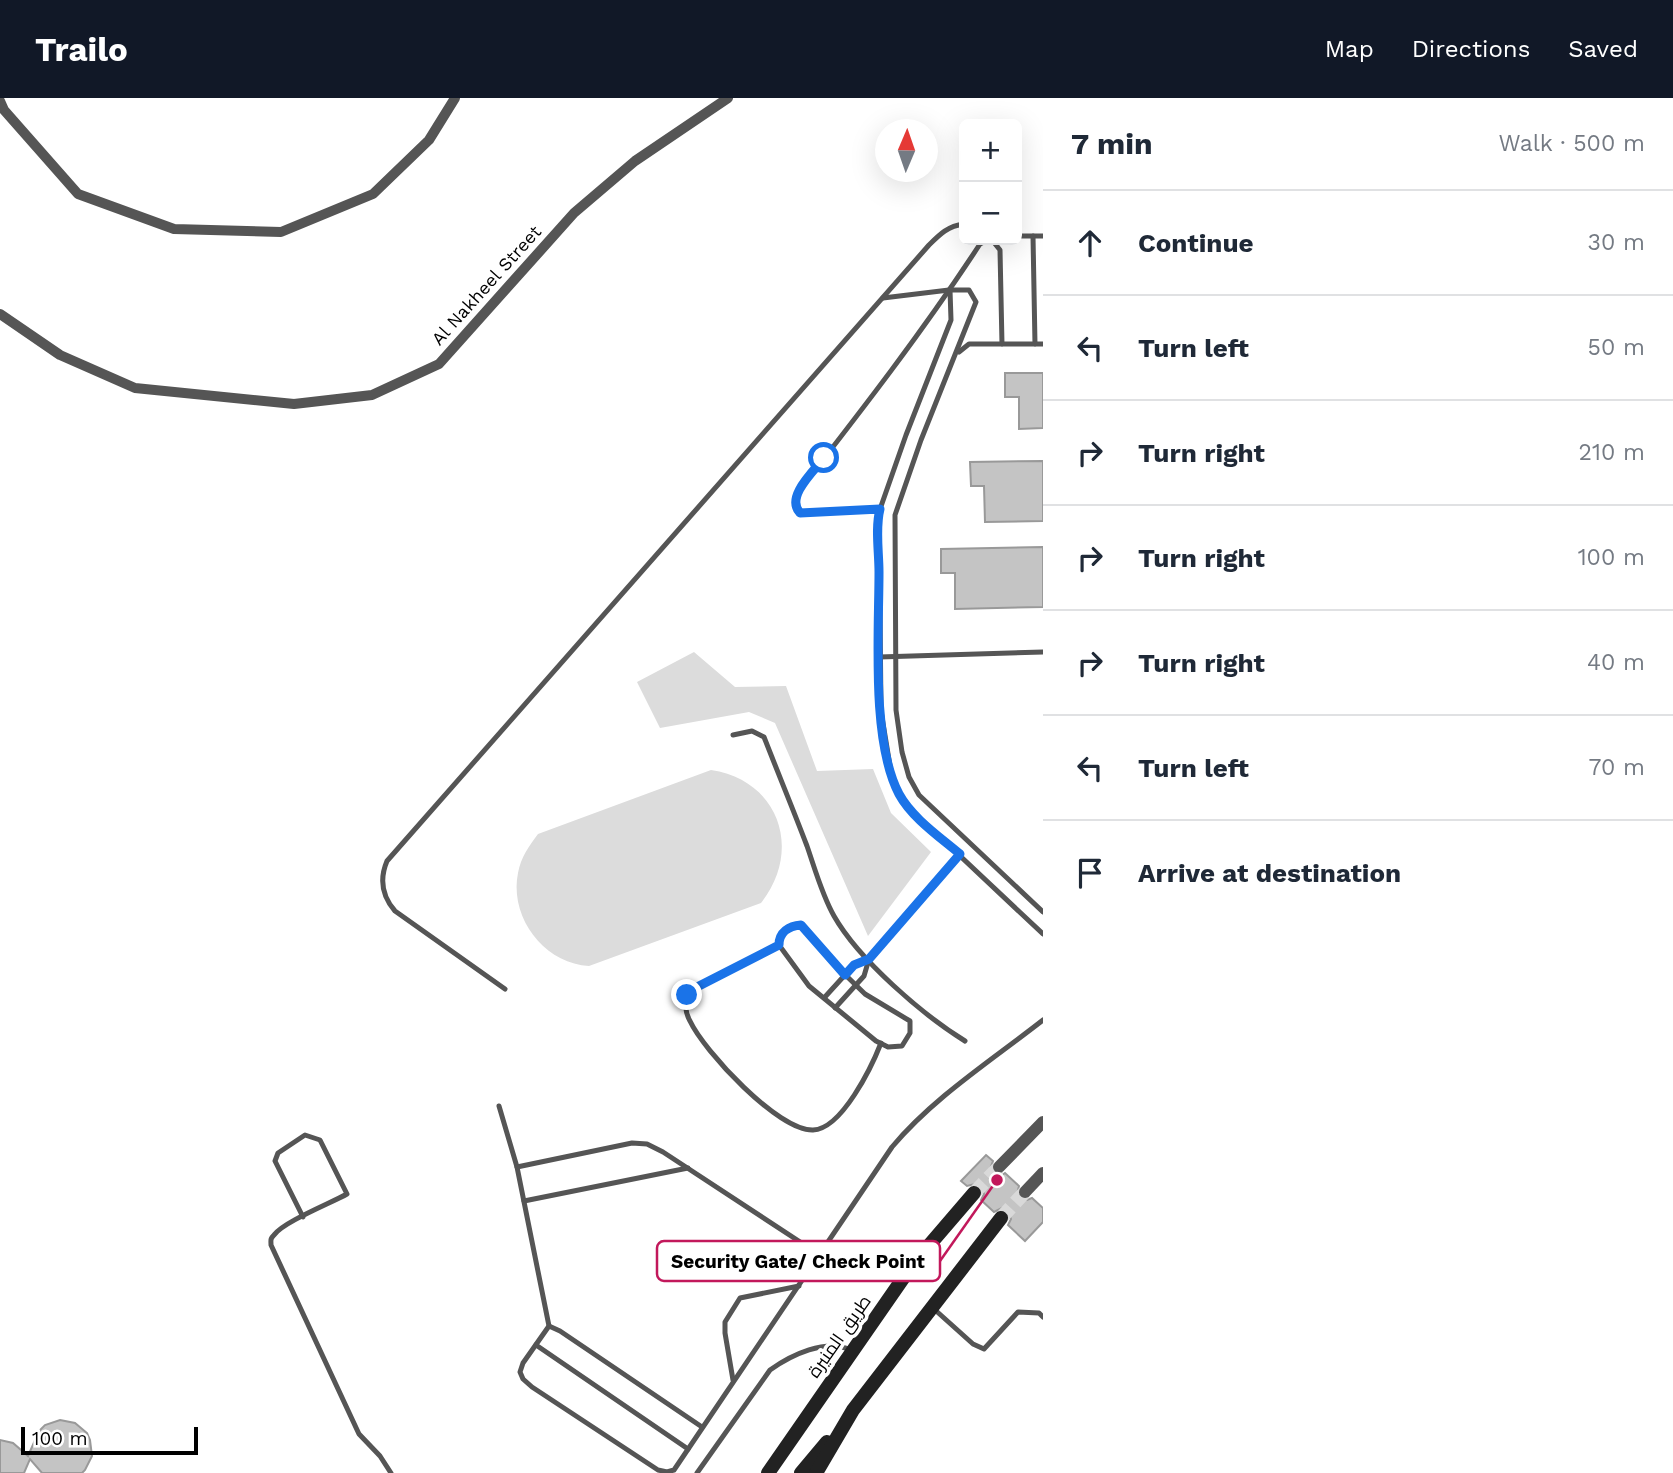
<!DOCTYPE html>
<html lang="en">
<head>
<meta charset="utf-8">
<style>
  body { margin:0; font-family:"Work Sans",Cairo,sans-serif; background:#f2f2f3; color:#1f2937 }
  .controls { position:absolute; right:21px; top:21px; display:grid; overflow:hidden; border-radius:10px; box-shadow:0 7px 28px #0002 }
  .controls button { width:63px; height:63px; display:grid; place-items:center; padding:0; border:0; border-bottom:2px solid #e0e1e3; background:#fff; color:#1f2937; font:35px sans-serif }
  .compass { position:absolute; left:875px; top:21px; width:63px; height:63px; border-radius:50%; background:#fff; box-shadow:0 7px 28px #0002; rotate:2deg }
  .scale { position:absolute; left:21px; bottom:18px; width:177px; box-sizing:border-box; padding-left:7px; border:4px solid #000; border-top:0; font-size:19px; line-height:24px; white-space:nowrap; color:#000; -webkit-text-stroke:5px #fff; paint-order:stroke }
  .stop { position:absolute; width:21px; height:21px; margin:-16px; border:5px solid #1a73e8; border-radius:50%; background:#fff }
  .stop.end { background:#1a73e8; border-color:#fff; box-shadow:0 2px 7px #0008 }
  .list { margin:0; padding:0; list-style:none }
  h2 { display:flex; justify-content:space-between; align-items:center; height:91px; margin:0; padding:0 28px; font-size:30px }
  h2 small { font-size:23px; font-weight:400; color:#747a83 }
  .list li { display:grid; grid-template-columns:46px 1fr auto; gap:21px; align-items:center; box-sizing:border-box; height:105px; padding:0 28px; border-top:2px solid #e0e1e3 }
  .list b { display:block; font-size:26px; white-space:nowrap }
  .list em { font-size:23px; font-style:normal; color:#747a83 }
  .icon { flex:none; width:38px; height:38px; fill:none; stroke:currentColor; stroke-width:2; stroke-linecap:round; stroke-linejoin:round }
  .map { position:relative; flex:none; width:1043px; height:1375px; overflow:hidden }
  header { display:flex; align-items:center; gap:42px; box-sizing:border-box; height:98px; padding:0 35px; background:#111827; color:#fff }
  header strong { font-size:33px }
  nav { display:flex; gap:38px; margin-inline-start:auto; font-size:24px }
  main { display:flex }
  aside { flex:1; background:#fff }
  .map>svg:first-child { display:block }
  .green { fill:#dcdcdc }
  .building { fill:#c4c4c4; stroke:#999; stroke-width:2 }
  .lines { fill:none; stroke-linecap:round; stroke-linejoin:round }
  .secondary-tunnel { stroke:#d9d9d9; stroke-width:14; stroke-dasharray:14 7; stroke-linecap:butt }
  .service { stroke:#555; stroke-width:5 }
  .minor { stroke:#555; stroke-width:10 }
  .tertiary { stroke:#555; stroke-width:12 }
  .secondary { stroke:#222; stroke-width:14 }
  .route { stroke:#1a73e8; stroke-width:9 }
  .labels { text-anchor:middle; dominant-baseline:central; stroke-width:7; stroke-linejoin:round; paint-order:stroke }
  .street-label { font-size:18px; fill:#000; stroke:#fff }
  .leader { fill:none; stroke:#c2185b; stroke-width:2.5 }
  .callout-dot { fill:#c2185b; stroke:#fff; stroke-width:2.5 }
  .callout { fill:#fff; stroke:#c2185b; stroke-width:2.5 }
  .callout-label { font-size:19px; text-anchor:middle; font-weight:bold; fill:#000 }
</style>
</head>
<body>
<header>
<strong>Trailo</strong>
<nav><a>Map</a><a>Directions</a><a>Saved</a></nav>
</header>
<main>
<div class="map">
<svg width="1043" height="1375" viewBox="0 0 1043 1375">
  <rect width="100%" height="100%" fill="#fff"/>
  <g class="green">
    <path d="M694 554 735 589 786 588 817 673 873 671 891 715 931 754 868 838 775 625 749 614 660 630 637 584Z"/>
    <path d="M711 672C779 682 803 752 761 805L589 868C544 866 509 819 518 775 521 759 529 748 538 736Z"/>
  </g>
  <g class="building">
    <path d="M1005 275H1043V330L1019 331V299H1005Z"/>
    <path d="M1043 363V423L985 424 984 388H971L970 364Z"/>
    <path d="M1043 449V509L955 511V475H941V451Z"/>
    <path d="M986 1057 993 1063 990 1071 993 1076 1001 1078 1005 1075 1019 1088 1017 1096 1020 1101 1027 1102 1032 1100 1043 1110V1124L1025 1143 1008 1127 1011 1121 1007 1113 1002 1110 994 1114 981 1102 984 1096 981 1088 975 1086 967 1088 961 1083Z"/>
    <path d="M60 1322 75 1325 87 1335 90 1342 92 1358 85 1372 82 1375H42L30 1361 24 1375H0V1342L13 1345 28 1358 39 1333 45 1327Z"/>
  </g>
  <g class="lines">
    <g class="secondary-tunnel">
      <path d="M974 1095 999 1069"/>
      <path d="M1001 1120 1025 1094"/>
    </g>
    <g class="service">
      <path d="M1017 138H1043"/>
      <path d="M1033 138 1035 246"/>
      <path d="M992 142 1000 152 1002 246"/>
      <path d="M883 200 949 192"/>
      <path d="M959 254 969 246H1043"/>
      <path d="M880 411 800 415C793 409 795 402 798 394 861 313 924 232 980 146L987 142"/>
      <path d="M879 559 1043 554"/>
      <path d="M733 637 752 633 764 639C778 675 793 711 807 748 815 771 822 797 834 818 859 862 923 917 965 943"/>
      <path d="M1043 814 919 697 909 679 902 654 896 612 895 417 921 342 976 204 969 192H950L951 222 906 337 879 414 881 613 891 674 900 698 907 708 1043 836"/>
      <path d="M801 827 829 861 865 896 910 923V935L902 948 888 949 876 943 809 888 779 847C779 834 789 828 801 827Z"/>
      <path d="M779 847 699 888 687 897C685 907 685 914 690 923 704 953 778 1033 813 1032 842 1031 872 968 881 945"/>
      <path d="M505 891 395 813C382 798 379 782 387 763L929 147C940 136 948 128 964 126"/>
      <path d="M824 900 854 867 869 861"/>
      <path d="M835 910 864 878 869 861 959 756"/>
      <path d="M499 1008 517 1069 549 1228 523 1265 520 1274 523 1281 532 1289 658 1372 667 1374 674 1372 892 1049C934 999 992 962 1043 922"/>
      <path d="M517 1069 632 1045 647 1046 663 1054 820 1157"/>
      <path d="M524 1103 688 1070"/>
      <path d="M303 1119 275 1063 278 1055 305 1037 320 1042 347 1096C331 1105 283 1124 274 1137 270 1141 271 1142 271 1147L359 1336 380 1358 391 1375"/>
      <path d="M934 1211 973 1246 984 1251 1018 1214 1039 1215 1043 1219"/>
      <path d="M549 1228 560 1233 702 1329"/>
      <path d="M536 1247 688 1351"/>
      <path d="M733 1282 725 1235V1224L740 1200 799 1188"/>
      <path d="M697 1375 770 1272C791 1257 826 1240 851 1252"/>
    </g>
    <g class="minor">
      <path d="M0 3 4 12 78 96 174 131 281 134 373 96 429 42 455 0"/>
      <path d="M0 216 60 257 135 290 294 306 372 297 439 266 574 115 635 63 728 0"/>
    </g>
    <g class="tertiary">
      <path d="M999 1069 1043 1024"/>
      <path d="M1025 1094 1043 1075"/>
    </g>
    <g class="secondary">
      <path d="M768 1375 913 1166 974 1095"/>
      <path d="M801 1375 827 1344"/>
      <path d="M816 1375 853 1312 1001 1120"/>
    </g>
  </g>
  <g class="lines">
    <path class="route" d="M687 897 699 888 779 847C779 834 789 828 801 827L845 877 854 867 869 861 960 756C940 739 912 720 899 696 871 643 879 535 879 474 879 454 875 430 880 411L800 415C785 399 814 373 824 360"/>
  </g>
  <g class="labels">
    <g class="street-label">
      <text transform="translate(486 187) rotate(-48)">Al Nakheel Street</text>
      <text transform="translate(839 1238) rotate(-55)">طريق المنيرة</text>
    </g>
  </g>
  <path class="leader" d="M997 1082L940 1163"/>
  <circle class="callout-dot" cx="997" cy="1082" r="7"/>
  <rect class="callout" x="657" y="1143" width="283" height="40" rx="7"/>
  <g class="callout-label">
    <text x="798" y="1170">Security Gate/ Check Point</text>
  </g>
</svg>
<div class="controls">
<button>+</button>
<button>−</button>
</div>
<svg class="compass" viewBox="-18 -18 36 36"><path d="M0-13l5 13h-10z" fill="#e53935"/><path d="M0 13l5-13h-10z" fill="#747a83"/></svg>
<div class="scale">100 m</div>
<div class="stop" style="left:824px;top:360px"></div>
<div class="stop end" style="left:687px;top:897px"></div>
</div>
<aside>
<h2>7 min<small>Walk · 500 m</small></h2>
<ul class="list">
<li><svg class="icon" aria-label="ahead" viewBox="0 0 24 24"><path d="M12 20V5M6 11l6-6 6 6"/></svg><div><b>Continue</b></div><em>30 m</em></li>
<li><svg class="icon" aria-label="left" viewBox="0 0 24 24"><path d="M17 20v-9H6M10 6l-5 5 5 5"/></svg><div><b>Turn left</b></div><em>50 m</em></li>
<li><svg class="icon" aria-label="right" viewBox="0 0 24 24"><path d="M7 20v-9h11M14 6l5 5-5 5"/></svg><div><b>Turn right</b></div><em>210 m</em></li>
<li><svg class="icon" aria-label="right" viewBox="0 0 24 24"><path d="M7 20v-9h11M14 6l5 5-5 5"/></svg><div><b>Turn right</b></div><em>100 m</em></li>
<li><svg class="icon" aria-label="right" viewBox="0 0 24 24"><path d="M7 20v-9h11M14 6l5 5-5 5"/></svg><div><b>Turn right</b></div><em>40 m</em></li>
<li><svg class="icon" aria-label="left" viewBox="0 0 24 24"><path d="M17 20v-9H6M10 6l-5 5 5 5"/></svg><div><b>Turn left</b></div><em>70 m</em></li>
<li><svg class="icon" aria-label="arrive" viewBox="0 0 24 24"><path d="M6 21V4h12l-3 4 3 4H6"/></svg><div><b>Arrive at destination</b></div></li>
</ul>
</aside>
</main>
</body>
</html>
